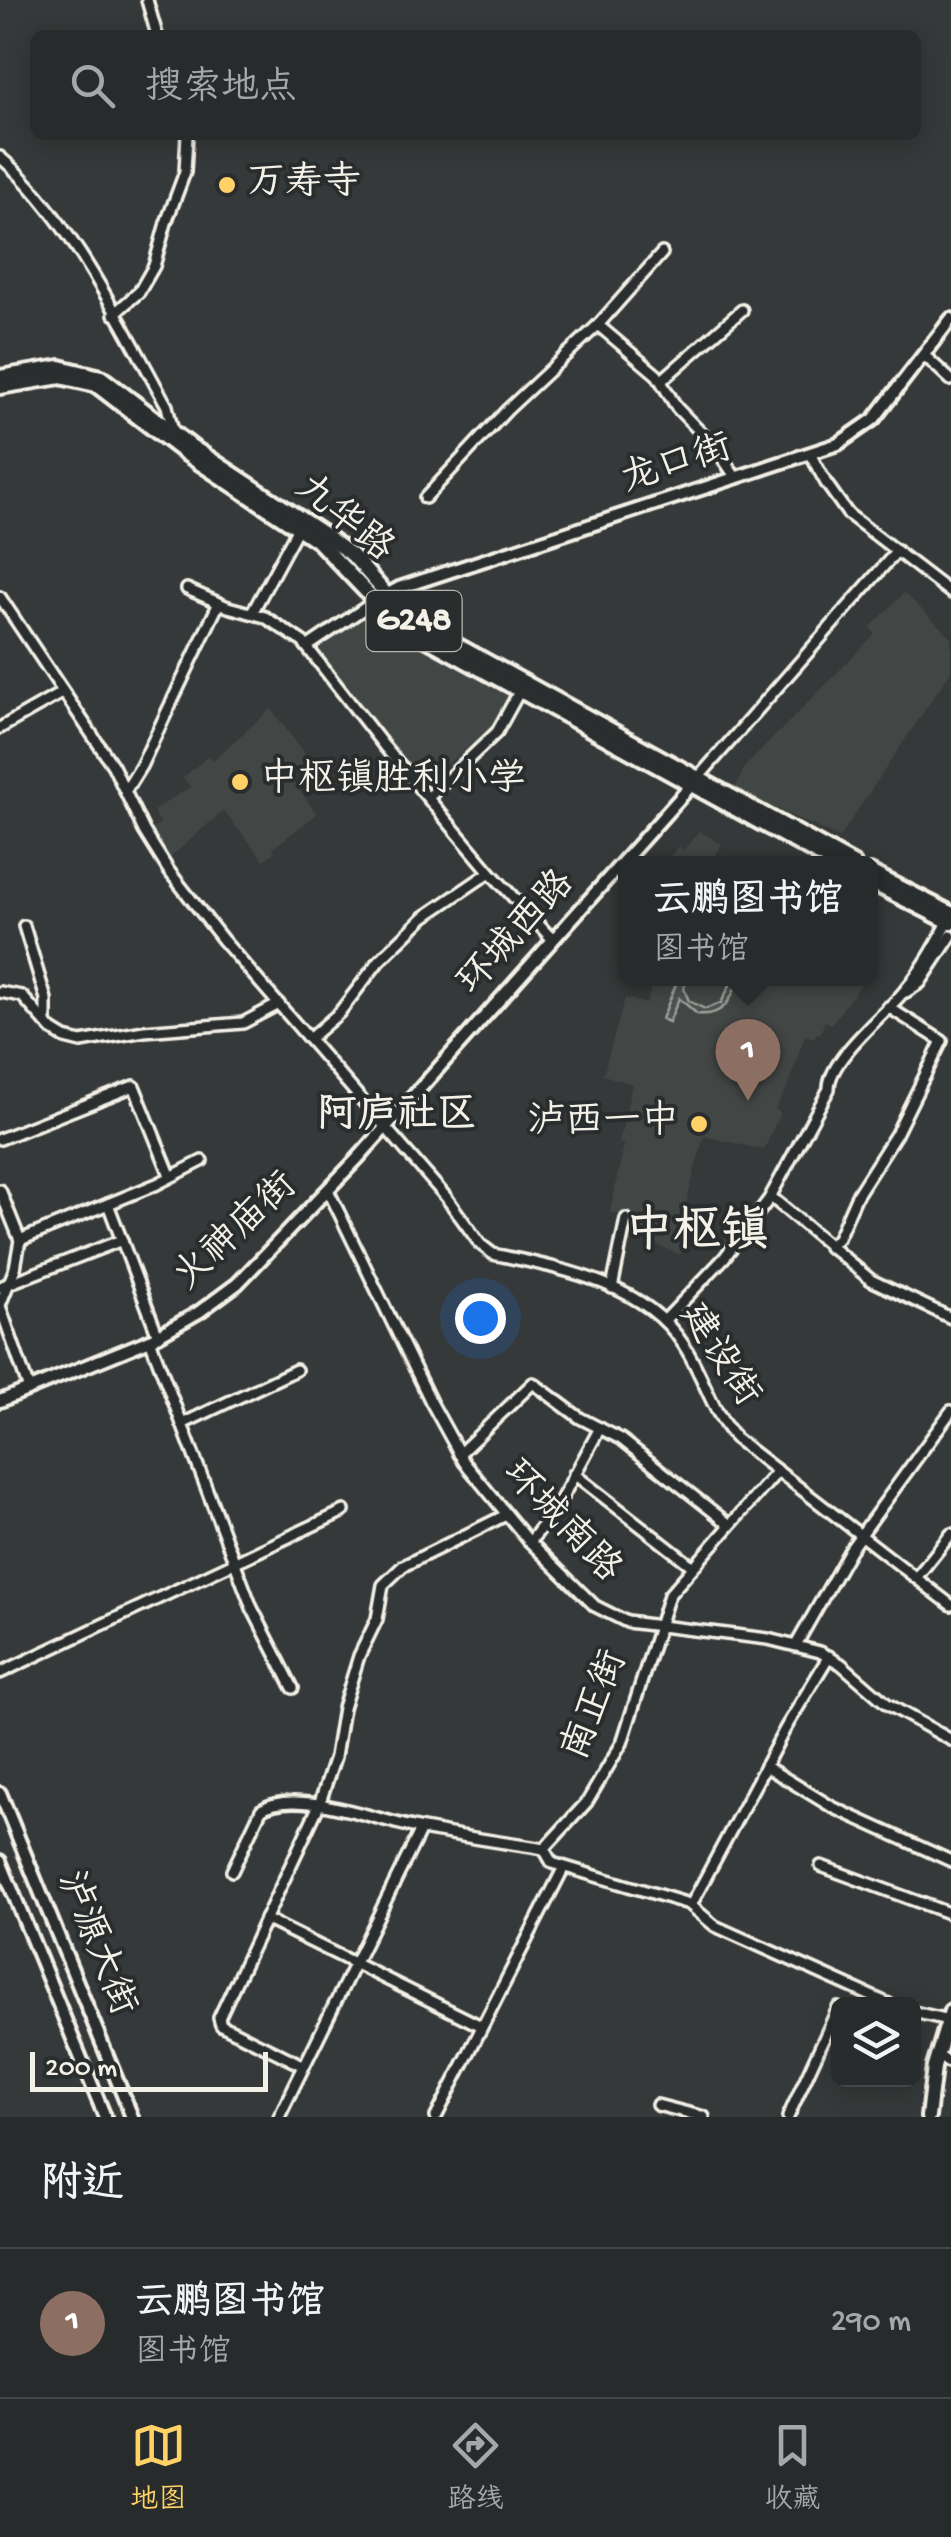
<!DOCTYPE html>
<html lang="zh">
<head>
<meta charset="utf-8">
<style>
  body { margin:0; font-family:"Gochi Hand","LXGW WenKai TC",sans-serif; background:#343737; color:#f1f3f6 }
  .controls { position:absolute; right:30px; bottom:30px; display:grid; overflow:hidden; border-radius:15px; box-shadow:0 5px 25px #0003 }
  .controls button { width:90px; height:90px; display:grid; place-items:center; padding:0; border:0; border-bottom:2px solid #444747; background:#282b2b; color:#f1f3f6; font:50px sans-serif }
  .scale { position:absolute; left:30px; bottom:25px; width:238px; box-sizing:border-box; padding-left:10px; border:5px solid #f4f1e8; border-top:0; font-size:28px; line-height:35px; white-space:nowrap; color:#f4f1e8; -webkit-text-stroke:8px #2a2d2e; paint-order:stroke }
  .you { position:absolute; left:480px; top:1318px; width:35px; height:35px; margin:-25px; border:8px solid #fff; border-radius:50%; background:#1a73e8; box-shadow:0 0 0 15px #1a73e833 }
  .badge { display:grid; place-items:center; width:65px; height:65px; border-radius:50%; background:#ffd166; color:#fff; font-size:32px; font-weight:700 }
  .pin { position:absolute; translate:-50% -82px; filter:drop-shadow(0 2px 5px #0008) }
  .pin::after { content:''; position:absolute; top:52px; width:35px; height:30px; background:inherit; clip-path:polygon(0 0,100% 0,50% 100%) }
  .popup { position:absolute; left:618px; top:856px; width:260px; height:130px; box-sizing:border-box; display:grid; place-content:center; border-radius:15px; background:#282b2b; filter:drop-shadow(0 2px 8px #0005); font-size:32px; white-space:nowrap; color:#a5a7a9 }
  .popup b { font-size:38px; color:#f1f3f6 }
  .popup::after { content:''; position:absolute; left:50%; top:100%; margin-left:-20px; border:20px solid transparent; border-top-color:#282b2b }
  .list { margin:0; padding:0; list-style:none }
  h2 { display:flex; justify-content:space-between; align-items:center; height:130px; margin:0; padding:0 40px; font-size:42px }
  h2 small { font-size:32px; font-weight:400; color:#a5a7a9 }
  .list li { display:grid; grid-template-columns:65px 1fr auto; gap:30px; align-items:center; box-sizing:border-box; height:150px; padding:0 40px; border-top:2px solid #444747 }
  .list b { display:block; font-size:38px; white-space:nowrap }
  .list p { margin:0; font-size:32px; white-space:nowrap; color:#a5a7a9 }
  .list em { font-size:32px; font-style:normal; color:#a5a7a9 }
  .icon { flex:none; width:55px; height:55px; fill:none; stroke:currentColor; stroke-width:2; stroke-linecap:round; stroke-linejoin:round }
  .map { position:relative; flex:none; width:951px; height:2117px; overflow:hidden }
  .search { position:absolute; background:#282b2b; box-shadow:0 5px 25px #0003; left:30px; right:30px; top:30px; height:110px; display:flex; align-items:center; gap:25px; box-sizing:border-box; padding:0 35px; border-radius:15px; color:#a5a7a9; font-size:38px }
  .sheet { height:280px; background:#282b2b }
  nav { display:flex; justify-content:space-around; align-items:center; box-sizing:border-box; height:140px; border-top:2px solid #444747; background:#282b2b; font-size:28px; color:#a5a7a9 }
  nav a { display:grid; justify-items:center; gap:5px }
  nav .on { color:#ffd166 }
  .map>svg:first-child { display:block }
  .built { fill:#434645 }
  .green { fill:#4e514f; stroke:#a1a19c; stroke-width:2.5 }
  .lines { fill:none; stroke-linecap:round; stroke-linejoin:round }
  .minor-casing { stroke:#f4f1e8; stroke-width:16 }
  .major-casing { stroke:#f4f1e8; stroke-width:18 }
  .highway-casing { stroke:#f4f1e8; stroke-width:20 }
  .minor { stroke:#2a2d2e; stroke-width:9 }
  .major { stroke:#2a2d2e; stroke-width:10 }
  .highway { stroke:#2a2d2e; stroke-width:12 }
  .poi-dot { fill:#ffd166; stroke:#2a2d2e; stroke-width:4 }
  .labels { text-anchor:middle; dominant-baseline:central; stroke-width:8; stroke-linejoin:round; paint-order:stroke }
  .shield { fill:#2a2d2e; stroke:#b7b6b0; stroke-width:2.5 }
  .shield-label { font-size:35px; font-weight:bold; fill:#f4f1e8 }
  .poi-label { font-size:38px; fill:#f4f1e8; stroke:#2a2d2e; text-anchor:start }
  .street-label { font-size:38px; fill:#f4f1e8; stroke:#2a2d2e }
  .neighbourhood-label { font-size:40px; font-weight:bold; fill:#f4f1e8; stroke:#2a2d2e }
  .district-label { font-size:48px; font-weight:bold; fill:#f4f1e8; stroke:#2a2d2e }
</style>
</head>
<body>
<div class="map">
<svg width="951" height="2117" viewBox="0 0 951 2117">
  <rect width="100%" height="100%" fill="#363939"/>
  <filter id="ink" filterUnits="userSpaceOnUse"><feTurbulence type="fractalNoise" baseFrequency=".01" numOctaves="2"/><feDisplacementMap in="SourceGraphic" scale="20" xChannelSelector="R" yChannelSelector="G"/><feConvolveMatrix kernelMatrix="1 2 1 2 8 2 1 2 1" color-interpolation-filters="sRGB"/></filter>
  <g filter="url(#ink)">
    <g class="built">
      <path d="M904 593 951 637V671L839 838 735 789 745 767 875 634 870 628Z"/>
      <path d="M371 613 385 625 511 698 494 727 422 784 316 652 363 614Z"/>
      <path d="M271 709 310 761 290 777 317 814 273 848 275 851 264 860 223 811 171 857 151 831 160 823 153 811 190 787 183 778 208 756 213 760Z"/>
      <path d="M699 831 722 844 715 857 727 863H664L679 846 684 850Z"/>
      <path d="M654 979H865L831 1024 825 1021 820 1034 816 1033 814 1038 805 1035 787 1088 775 1109 780 1113 764 1150 704 1136 684 1211 695 1217 680 1255 631 1233 635 1218 610 1212 624 1145 619 1143 632 1084 603 1075 625 998 646 1004Z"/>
    </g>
    <path class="green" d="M678 979H686L684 989 689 1001 705 1009 721 1003 733 979H739C731 1000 724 1017 697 1014L679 998 669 1022 662 1019Z"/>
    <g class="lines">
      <defs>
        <g id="minor">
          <path d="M147 0 157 35"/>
          <path d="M0 157C69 215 123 327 167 406L173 431"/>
          <path d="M114 314 139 292 154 266 166 223 185 172 187 135"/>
          <path d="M598 325 657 375 677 408 715 447 736 478"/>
          <path d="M924 355 951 380"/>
          <path d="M661 381 742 310"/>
          <path d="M810 454 826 483 848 514 951 593"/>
          <path d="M425 498 507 410 598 325 662 253"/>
          <path d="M187 589 228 607 265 617 303 642 384 746 490 872 553 940"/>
          <path d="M0 597 113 766 144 831 169 871 223 940 446 1197 480 1244 493 1254C559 1268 644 1283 683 1344 703 1374 711 1410 735 1438L951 1605"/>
          <path d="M252 613 298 528"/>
          <path d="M307 647 375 601"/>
          <path d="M0 728 63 692"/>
          <path d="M697 779 897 551"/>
          <path d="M126 790 141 766 219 603"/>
          <path d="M429 797 497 732 519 692"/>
          <path d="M24 926 46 999V1023"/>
          <path d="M0 992 22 996 52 1030 65 1038 81 1042 144 1031 243 1023 279 1004"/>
          <path d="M906 992 920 983 951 936"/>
          <path d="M309 1039 339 1013 379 961 424 917 490 872"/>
          <path d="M0 1139 134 1086 170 1175"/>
          <path d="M0 1190 20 1240 15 1268 0 1305"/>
          <path d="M328 1190 431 1402 464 1462 527 1539 595 1606 627 1622 768 1639 820 1652 841 1664 887 1704 951 1740"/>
          <path d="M771 1197 871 1280 951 1318"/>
          <path d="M108 1204 158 1336"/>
          <path d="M20 1240 157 1184 202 1161"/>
          <path d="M829 1247 838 1238 857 1195 896 1134 942 1041 888 1007"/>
          <path d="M0 1287 122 1240"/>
          <path d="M612 1288 626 1219"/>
          <path d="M0 1306 29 1389"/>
          <path d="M665 1320 724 1258 769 1199 829 1089C828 1061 880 1018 899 997 920 974 936 946 950 918"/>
          <path d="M150 1340 252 1608 293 1688"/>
          <path d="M182 1424 296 1370"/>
          <path d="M459 1454 533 1383 580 1418 621 1439 730 1525"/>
          <path d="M574 1474 692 1566"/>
          <path d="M530 1542 557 1507 600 1428"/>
          <path d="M916 1578 951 1534"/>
          <path d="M796 1645 850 1550 951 1411"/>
          <path d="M0 1673 344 1511"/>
          <path d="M765 1766 832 1807 951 1861"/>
          <path d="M544 1849 587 1802 622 1743 669 1595 778 1471"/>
          <path d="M544 1849 552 1863 689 1904 715 1926 889 2004"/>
          <path d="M821 1866 951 1914"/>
          <path d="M232 1871 261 1810C293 1787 376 1820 413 1827 456 1836 500 1842 544 1849"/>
          <path d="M691 1905 785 1729 829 1656"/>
          <path d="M265 1919 481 2026"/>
          <path d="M914 2012 948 2020"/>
          <path d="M937 2056 951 2063"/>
          <path d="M304 2066 221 2025 219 2018 319 1805 335 1757 343 1708 359 1656 377 1619 383 1585 403 1566 506 1515"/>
          <path d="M657 2105 704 2117"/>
          <path d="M279 2117 421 1829"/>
          <path d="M436 2117 564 1867"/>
          <path d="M788 2117 838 2008"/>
        </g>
        <g id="major">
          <path d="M381 598 399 588 838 444 874 419 951 319"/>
          <path d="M0 1401 150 1340 199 1312 237 1284 358 1158 696 780"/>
          <path d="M0 1793 132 2117"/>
          <path d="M0 1861 105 2117"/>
        </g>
        <g id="highway">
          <path d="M0 377 60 367 101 377 191 446 324 534 353 556 402 612 417 623 854 864"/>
          <path d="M0 387 60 377 96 385 186 454 319 542 395 622 835 864"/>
          <path d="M870 872 951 913"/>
          <path d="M870 882 951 923"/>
          <path d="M928 2117 934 2067 951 2011"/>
        </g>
      </defs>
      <use href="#minor" class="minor-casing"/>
      <use href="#major" class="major-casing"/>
      <use href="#highway" class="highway-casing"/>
      <use href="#minor" class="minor"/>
      <use href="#major" class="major"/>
      <use href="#highway" class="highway"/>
    </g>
  </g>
  <g class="poi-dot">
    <circle cx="227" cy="185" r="10"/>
    <circle cx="240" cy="782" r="10"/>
    <circle cx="699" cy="1124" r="10"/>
  </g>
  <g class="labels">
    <rect class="shield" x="366.5" y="591" width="95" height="60" rx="8"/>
    <g class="shield-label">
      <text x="414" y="621">G248</text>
    </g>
    <g class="poi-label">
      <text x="247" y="185">万寿寺</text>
      <text x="260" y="782">中枢镇胜利小学</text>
      <text x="679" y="1124" text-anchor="end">泸西一中</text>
    </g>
    <g class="street-label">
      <text transform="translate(677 466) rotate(-18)">龙口街</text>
      <text transform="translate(343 520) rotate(39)">九华路</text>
      <text transform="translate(518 934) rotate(-48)">环城西路</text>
      <text transform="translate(237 1233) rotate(-43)">火神庙街</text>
      <text transform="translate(718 1356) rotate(57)">建设街</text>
      <text transform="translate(560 1523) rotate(46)">环城南路</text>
      <text transform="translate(597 1706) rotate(-68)">南正街</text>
      <text transform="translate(94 1944) rotate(68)">泸源大街</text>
    </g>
    <g class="neighbourhood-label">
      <text x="397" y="1117">阿庐社区</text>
    </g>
    <g class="district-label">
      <text x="697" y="1235">中枢镇</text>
    </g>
  </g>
</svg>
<div class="controls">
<button><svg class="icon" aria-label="layers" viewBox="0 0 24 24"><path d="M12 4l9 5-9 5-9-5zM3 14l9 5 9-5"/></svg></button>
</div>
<div class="scale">200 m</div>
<div class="you"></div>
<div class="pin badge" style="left:748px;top:1101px;background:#8d6e63">1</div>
<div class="popup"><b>云鹏图书馆</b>图书馆</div>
<div class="search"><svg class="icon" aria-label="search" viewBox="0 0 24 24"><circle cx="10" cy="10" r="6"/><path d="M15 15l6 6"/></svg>搜索地点</div>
</div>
<section class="sheet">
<h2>附近<small></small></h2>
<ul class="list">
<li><span class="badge" style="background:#8d6e63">1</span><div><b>云鹏图书馆</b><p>图书馆</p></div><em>290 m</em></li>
</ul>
</section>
<nav>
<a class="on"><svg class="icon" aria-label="map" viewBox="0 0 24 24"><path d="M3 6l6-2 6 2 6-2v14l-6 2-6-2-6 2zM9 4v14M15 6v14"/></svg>地图</a>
<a><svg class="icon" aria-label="directions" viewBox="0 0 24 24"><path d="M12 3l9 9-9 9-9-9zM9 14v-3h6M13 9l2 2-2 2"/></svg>路线</a>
<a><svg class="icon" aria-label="saved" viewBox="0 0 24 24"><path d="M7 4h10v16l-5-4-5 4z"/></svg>收藏</a>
</nav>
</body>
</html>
